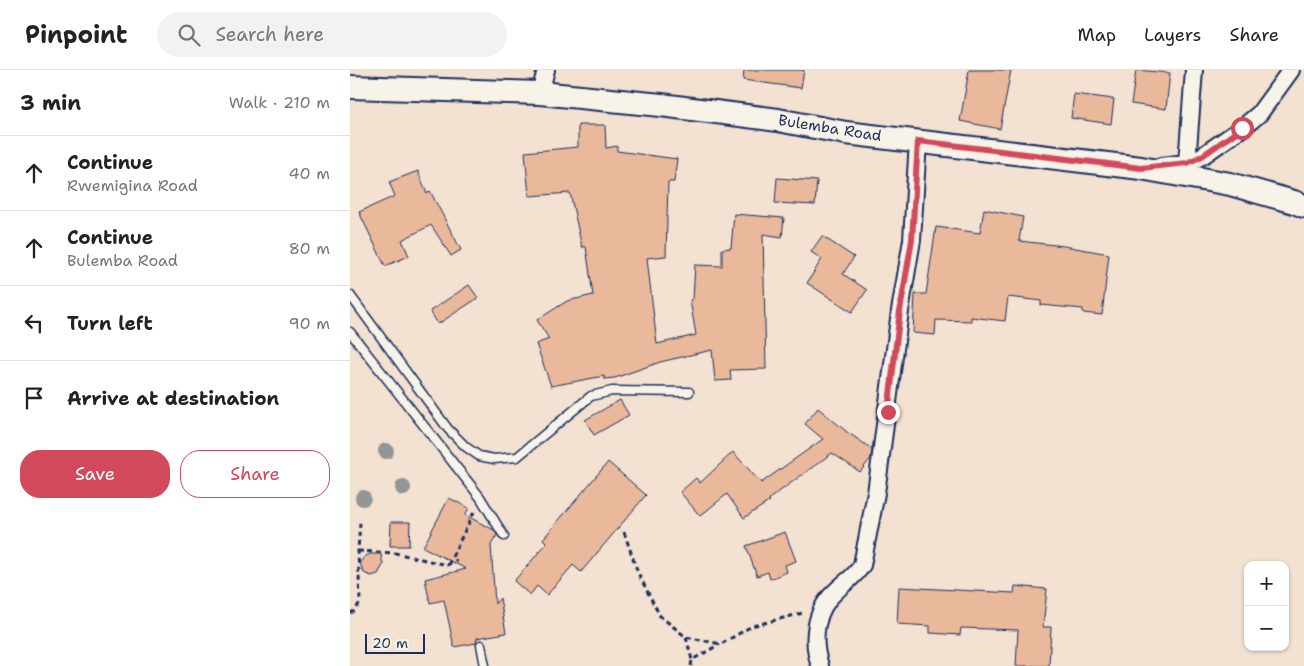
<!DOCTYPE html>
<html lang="en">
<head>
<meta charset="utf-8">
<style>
  body { margin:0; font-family:"Shantell Sans",sans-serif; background:#f2f2f2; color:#222 }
  .controls { position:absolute; right:15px; bottom:15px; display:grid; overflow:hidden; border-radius:10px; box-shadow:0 1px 4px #0004 }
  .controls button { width:45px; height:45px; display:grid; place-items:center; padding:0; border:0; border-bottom:1px solid #e0e0e0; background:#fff; color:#222; font:25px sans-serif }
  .scale { position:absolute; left:15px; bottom:12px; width:60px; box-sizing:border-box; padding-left:5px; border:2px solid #1b2f5e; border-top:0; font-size:14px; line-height:18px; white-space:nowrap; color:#1b2f5e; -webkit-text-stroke:4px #f7f3e8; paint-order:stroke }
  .stop { position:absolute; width:15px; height:15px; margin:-11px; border:4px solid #d1495b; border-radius:50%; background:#fff }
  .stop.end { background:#d1495b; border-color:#fff; box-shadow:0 1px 5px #0008 }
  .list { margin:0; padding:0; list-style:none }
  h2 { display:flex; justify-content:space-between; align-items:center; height:65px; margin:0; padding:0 20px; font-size:21px }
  h2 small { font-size:16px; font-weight:400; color:#767676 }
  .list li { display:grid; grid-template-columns:32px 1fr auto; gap:15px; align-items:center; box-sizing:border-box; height:75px; padding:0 20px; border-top:1px solid #e0e0e0 }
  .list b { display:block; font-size:19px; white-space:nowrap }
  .list p { margin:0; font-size:16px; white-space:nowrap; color:#767676 }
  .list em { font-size:16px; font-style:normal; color:#767676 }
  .actions { display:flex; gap:10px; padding:15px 20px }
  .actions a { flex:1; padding:11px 0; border:1px solid #d1495b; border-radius:20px; text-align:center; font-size:18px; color:#d1495b }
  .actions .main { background:#d1495b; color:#fff }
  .icon { flex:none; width:28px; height:28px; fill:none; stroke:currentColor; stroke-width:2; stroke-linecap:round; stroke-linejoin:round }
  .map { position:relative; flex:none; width:954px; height:596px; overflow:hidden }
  header { display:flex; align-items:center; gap:30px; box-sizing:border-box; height:70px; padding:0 25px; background:#fff; border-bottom:1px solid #e0e0e0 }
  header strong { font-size:24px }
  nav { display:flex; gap:28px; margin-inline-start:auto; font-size:18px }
  .search { width:350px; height:45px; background:#f2f2f2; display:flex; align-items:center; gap:12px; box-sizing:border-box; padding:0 18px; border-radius:28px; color:#767676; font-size:19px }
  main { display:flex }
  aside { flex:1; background:#fff }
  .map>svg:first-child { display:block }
  .building { fill:#eab89b; stroke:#1b2f5e }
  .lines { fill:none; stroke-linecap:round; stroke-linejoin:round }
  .lane-casing { stroke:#1b2f5e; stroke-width:11 }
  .street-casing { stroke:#1b2f5e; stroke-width:20 }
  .secondary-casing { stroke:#1b2f5e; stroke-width:26 }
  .path { stroke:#1b2f5e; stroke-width:3; stroke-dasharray:5 4; stroke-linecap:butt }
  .lane { stroke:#f7f3e8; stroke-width:8 }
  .street { stroke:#f7f3e8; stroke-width:16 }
  .secondary { stroke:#f7f3e8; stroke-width:22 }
  .tree { fill:#939697 }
  .route { stroke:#d1495b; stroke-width:6 }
  .labels { text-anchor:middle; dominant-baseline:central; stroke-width:4; stroke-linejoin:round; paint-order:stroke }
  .street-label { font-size:15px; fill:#1b2f5e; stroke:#f7f3e8 }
</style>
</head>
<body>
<header>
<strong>Pinpoint</strong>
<div class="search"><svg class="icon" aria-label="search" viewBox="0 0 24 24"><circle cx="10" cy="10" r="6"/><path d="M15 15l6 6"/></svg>Search here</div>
<nav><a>Map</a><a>Layers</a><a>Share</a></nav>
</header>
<main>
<aside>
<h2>3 min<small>Walk · 210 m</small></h2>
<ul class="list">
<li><svg class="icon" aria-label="ahead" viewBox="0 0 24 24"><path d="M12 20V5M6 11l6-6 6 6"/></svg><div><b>Continue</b><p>Rwemigina Road</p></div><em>40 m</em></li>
<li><svg class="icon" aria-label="ahead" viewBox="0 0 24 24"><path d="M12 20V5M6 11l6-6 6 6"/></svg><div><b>Continue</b><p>Bulemba Road</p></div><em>80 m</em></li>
<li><svg class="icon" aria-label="left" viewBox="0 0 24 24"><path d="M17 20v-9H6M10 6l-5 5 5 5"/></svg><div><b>Turn left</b></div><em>90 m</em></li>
<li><svg class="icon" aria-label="arrive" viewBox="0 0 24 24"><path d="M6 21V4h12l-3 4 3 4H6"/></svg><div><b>Arrive at destination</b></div></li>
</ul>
<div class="actions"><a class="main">Save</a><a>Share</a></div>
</aside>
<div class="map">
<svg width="954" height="596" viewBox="0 0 954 596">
  <rect width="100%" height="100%" fill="#f3e1d1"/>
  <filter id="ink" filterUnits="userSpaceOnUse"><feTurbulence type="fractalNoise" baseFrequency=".02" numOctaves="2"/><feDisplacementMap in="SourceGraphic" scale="10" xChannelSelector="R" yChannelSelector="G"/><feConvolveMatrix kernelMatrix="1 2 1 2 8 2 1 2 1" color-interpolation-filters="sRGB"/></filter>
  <g filter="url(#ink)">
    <g class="building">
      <path d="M394 0H454L451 18 393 10Z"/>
      <path d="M619 0H661L650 59 610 51Z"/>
      <path d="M786 0 820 3 816 39 781 34Z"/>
      <path d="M724 24 764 29 761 54 721 48Z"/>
      <path d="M228 55H255L256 78 267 76V81L327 89 324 112H318L316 186 297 188 307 274 346 265 340 230 343 229 345 195 372 196V179L381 178 384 144 434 148 432 167 413 164 416 299 380 300 381 310 365 311 362 280 310 292 265 308 254 309V306L201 316 186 274 199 269 187 250 217 231 243 225 236 177H232L220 123 179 126 175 82 228 77Z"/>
      <path d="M68 101 77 124 80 121 111 180 101 186 81 155 52 170 59 186 35 196 9 142 45 126 39 112Z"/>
      <path d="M427 108 467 111 465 135 425 133Z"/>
      <path d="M634 139 673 147 669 171 714 176 759 184 752 245 733 243V239L691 235V231L658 227 655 251 621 247V251L586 250 585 265 563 263 565 224H576L586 157 630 163Z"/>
      <path d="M472 166 504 187 493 204 517 220 502 242 457 213 472 189 461 182Z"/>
      <path d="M119 215 128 228 88 254 80 241Z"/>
      <path d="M270 330 279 345 244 365 235 350Z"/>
      <path d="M468 338 497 362 522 379 521 388 510 402 482 383 419 429 420 431 394 448 377 424 350 446 330 422 346 408 350 413 383 382 411 413 473 369 455 354Z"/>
      <path d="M258 392 296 425 231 502 223 495 197 525 187 516 180 525 164 511 197 473 193 469Z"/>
      <path d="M99 428 119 438 115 445 144 460 147 465 141 475 145 534 150 528 156 563 127 568 126 573 104 577 94 530 80 533 75 509 116 499 73 477Z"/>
      <path d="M41 452H60L59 476H40Z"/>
      <path d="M435 462 446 491 435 495 437 502 420 509 418 502 407 506 396 476Z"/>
      <path d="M20 484H31L33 495 28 504 21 506 14 503 10 493 14 487Z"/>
      <path d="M665 516 697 519 693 557H701L699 596H666L668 560 611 558 610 565 580 563V556L547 554 549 517 664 523Z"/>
    </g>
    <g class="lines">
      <defs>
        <g id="lane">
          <path d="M0 225 98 359 116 377 129 386 144 389 167 387 241 326 262 321 339 322"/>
          <path d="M0 262 130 427 154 466"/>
          <path d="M131 575 135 596"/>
        </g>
        <g id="street">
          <path d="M190 23 196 0"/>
          <path d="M837 93 844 0"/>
          <path d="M811 96 837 93 852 86 892 58 909 44 941 0"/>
          <path d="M470 596C461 569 465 539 487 520 495 512 506 506 512 495L526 423 550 241 562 170 568 71"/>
        </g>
        <path id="secondary" d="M0 17 190 23 311 35 428 50 496 63 791 98 880 114 944 132 954 136"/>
      </defs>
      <use href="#lane" class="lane-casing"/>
      <use href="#street" class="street-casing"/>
      <use href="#secondary" class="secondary-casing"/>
      <g class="path">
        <path d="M274 462 288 503 310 546 336 567 371 574 402 556 453 543"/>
        <path d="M8 481 45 483 97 495 107 490"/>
        <path d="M98 495 124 442"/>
        <path d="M0 543 5 541 10 532 8 481 10 452"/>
        <path d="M336 567 342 590"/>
        <path d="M341 596 342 590 370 574"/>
      </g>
      <use href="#lane" class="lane"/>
      <use href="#street" class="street"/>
      <use href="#secondary" class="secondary"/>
    </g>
    <g class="tree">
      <circle cx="36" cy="381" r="8"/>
      <circle cx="53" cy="418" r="8"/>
      <circle cx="13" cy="428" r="8"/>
    </g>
  </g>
  <g class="lines" filter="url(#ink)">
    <path class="route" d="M538 342 550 241 562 170 568 71 791 98 837 93 852 86 892 58"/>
  </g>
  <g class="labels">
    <g class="street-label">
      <text transform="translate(480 58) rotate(9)">Bulemba Road</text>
    </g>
  </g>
</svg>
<div class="controls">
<button>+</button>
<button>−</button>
</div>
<div class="scale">20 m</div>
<div class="stop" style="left:892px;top:58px"></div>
<div class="stop end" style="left:538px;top:342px"></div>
</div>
</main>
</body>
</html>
